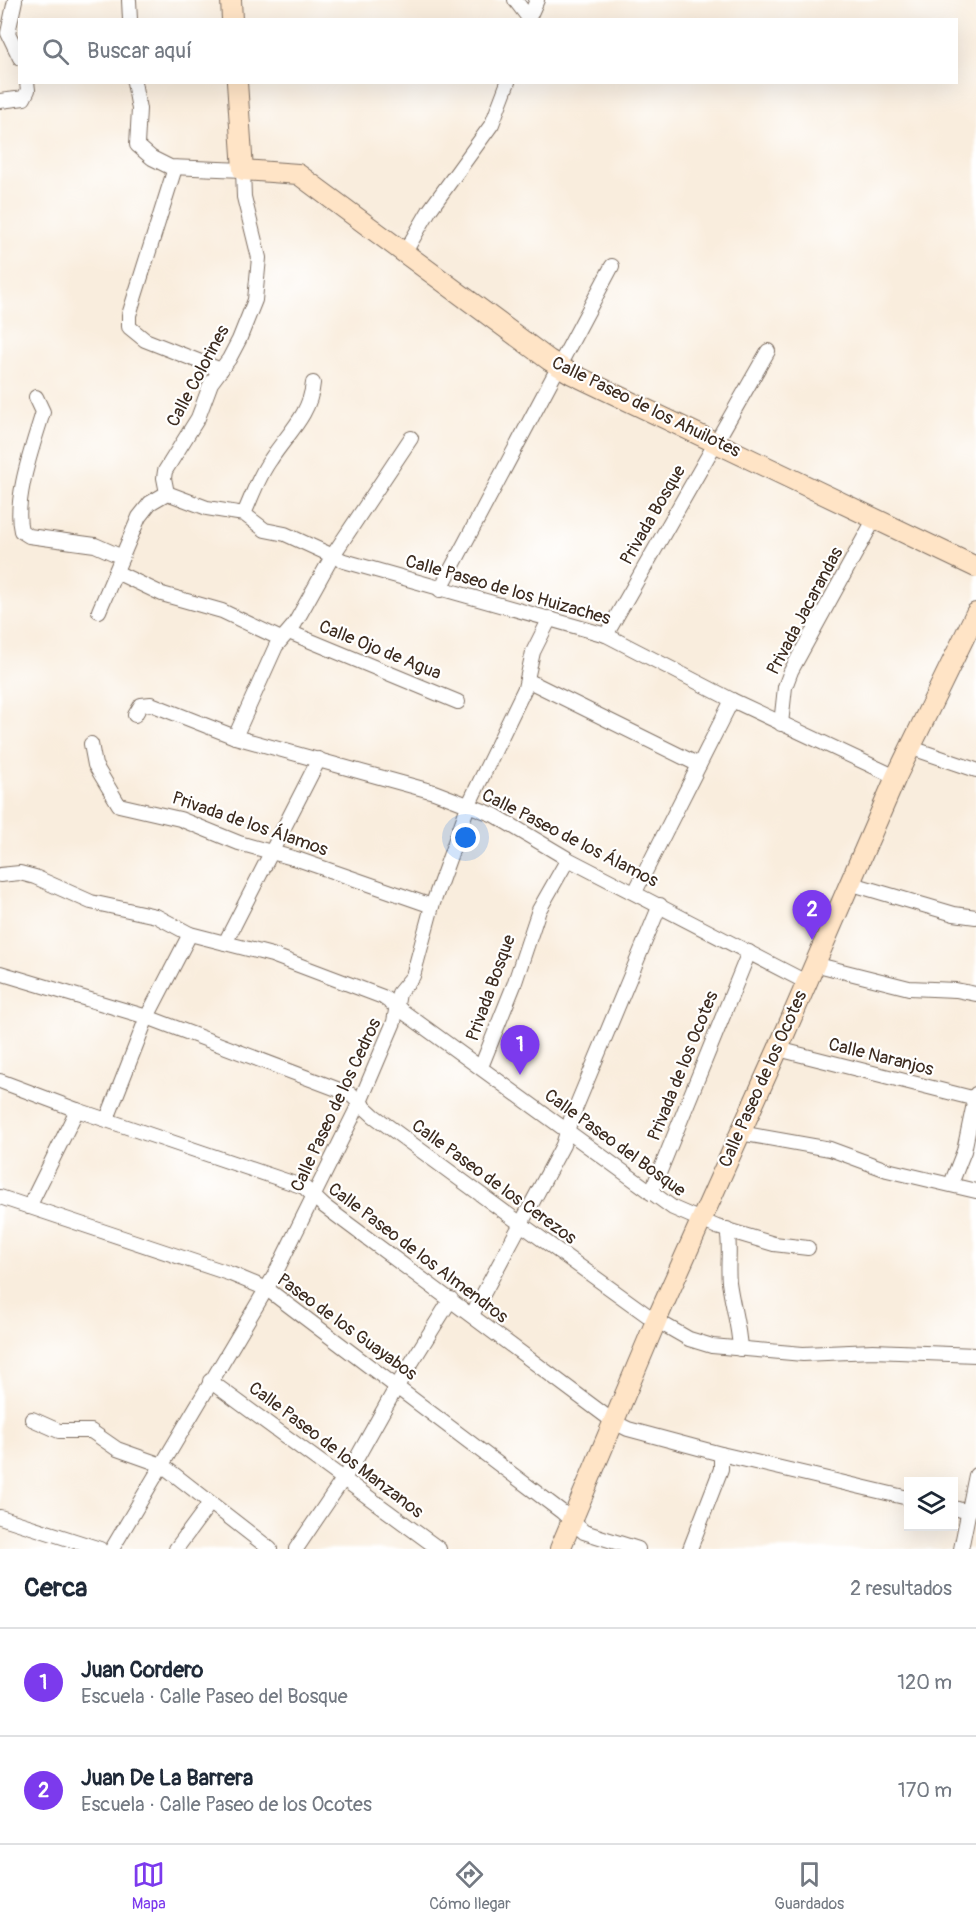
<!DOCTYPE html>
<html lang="es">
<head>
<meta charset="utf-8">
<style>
  body { margin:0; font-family:Pangolin,sans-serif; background:#f6f6f7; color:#1f2937 }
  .controls { position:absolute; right:18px; bottom:18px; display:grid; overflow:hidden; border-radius:0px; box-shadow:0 6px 24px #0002 }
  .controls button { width:54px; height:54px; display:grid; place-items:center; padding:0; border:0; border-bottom:2px solid #e0e1e3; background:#fff; color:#1f2937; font:30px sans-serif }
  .you { position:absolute; left:466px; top:838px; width:21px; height:21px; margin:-15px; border:4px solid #fff; border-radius:50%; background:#1a73e8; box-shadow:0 0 0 9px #1a73e833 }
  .badge { display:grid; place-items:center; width:39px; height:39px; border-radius:50%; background:#7c3aed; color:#fff; font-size:20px; font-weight:700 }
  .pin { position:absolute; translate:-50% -50px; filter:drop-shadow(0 2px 3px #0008) }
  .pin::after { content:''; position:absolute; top:32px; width:21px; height:18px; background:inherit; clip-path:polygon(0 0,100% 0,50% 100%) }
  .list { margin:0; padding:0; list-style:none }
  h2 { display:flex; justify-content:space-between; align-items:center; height:78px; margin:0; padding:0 24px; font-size:26px }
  h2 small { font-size:20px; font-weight:400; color:#747a83 }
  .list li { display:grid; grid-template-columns:39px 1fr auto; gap:18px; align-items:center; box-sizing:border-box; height:108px; padding:0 24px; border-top:2px solid #e0e1e3 }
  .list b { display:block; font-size:22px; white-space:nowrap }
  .list p { margin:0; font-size:20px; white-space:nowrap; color:#747a83 }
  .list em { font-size:20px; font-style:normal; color:#747a83 }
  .icon { flex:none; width:33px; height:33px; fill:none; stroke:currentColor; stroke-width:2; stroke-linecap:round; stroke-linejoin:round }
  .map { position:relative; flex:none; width:976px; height:1549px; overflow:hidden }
  .search { position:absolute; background:#fff; box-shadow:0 6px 24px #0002; left:18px; right:18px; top:18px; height:66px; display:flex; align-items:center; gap:15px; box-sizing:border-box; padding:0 21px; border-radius:0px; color:#747a83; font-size:22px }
  .sheet { height:294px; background:#fff }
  nav { display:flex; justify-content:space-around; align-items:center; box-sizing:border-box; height:84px; border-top:2px solid #e0e1e3; background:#fff; font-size:16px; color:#747a83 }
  nav a { display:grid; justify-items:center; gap:3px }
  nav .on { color:#7c3aed }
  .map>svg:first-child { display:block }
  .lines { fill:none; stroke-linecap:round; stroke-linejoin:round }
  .street-casing { stroke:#7e6e61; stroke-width:16 }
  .secondary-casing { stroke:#7e6e61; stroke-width:22 }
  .street { stroke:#fff; stroke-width:14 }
  .secondary { stroke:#ffe4c6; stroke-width:20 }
  .labels { text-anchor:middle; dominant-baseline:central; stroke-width:4.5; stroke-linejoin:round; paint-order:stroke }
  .street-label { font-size:18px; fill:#3b2a1e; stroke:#fff }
</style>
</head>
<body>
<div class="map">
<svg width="976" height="1549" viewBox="0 0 976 1549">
  <rect width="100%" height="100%" fill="#fff"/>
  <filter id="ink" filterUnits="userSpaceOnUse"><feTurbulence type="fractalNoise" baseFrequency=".0167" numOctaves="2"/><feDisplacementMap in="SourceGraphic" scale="12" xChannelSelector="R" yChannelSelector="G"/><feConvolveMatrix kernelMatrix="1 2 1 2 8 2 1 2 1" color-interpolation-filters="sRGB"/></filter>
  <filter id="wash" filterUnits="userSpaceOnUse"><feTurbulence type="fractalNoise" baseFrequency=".008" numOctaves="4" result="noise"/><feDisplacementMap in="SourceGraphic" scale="24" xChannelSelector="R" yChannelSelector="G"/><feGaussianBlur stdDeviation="1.35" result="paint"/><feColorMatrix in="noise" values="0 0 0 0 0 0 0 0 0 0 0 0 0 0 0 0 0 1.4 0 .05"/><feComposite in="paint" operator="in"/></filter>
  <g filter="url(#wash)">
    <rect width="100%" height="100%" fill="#f9eddd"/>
  </g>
  <g filter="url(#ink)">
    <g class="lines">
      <defs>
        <g id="street">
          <path d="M15 0 8 33 20 58"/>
          <path d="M129 0 130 20"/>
          <path d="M515 0 528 17"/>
          <path d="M528 20 537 0"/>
          <path d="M134 82 139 109 137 145 152 158 170 167 243 170 244 197 259 258 255 300 239 340 229 359 211 383 198 418 165 471 164 478 167 493"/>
          <path d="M0 101 24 98 28 90 27 82"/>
          <path d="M175 168 129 315V327L145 340 221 370"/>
          <path d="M405 252 429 211 492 124 508 82"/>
          <path d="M36 397 43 412C34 443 13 499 21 531L29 536 95 545 122 557"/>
          <path d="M167 493 207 508 244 514 265 530 285 534 344 561 606 635 732 700 896 777"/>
          <path d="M244 514C252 496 259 475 271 459 288 433 310 415 313 383"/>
          <path d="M116 572 162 594 222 611 281 639"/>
          <path d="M440 590 612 266"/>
          <path d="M99 611 139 517 150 503 167 493"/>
          <path d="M289 632 458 702"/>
          <path d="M606 635 768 351"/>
          <path d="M527 680 699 765"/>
          <path d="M135 715 141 705 151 704 235 737 434 792 494 815 568 859 806 982"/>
          <path d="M781 724 785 687 791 671 875 518"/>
          <path d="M235 737 276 646 294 625 333 555 411 438"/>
          <path d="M91 744 95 765 119 805 180 819 239 843 300 860 432 906"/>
          <path d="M909 747 976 770"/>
          <path d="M0 875 20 873 35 877 91 902 156 916 190 934 272 955 383 997 673 1208 717 1227 774 1244 808 1248"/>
          <path d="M849 883 954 914 976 917"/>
          <path d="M635 892 732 700"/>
          <path d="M225 943 319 759"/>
          <path d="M814 964 909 988 956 990 976 994"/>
          <path d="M0 973 147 1017 350 1094 374 1116 521 1224 647 1315 689 1339 712 1346 803 1354 873 1351 976 1355"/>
          <path d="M778 1049 976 1099"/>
          <path d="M481 1067 514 985 539 910 568 859"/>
          <path d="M0 1081 77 1110 304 1187 324 1206 614 1422 628 1429 721 1454 908 1498"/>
          <path d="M107 1119 147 1017 190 934"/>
          <path d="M740 1133 830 1149 887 1170 976 1191"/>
          <path d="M951 1184 964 1151 976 1094"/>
          <path d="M651 1193 749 952"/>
          <path d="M0 1197 231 1274 267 1289 562 1512 584 1532 638 1549"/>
          <path d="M29 1207 77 1110"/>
          <path d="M727 1229C731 1247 727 1264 729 1282 732 1305 739 1326 740 1349"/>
          <path d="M472 1315 563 1145 571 1119 660 905"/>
          <path d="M210 1381 439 1549"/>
          <path d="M32 1419 59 1431H91L117 1449 162 1465 270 1549"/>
          <path d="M954 1508 969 1512"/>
          <path d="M0 1517 100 1549"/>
          <path d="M112 1549 274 1276 360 1102 394 1022 399 993 413 976 432 906 468 806 525 688 533 652 550 618"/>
          <path d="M176 1549 210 1503"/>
          <path d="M296 1549 354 1463 397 1386 451 1299"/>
          <path d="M690 1549 721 1469V1454"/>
          <path d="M961 1549 976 1475"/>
        </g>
        <g id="secondary">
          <path d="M231 0 232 20"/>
          <path d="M237 82 243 170 298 174 549 360 572 374 976 567"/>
          <path d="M560 1549 656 1321 778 1049 896 777 976 613"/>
        </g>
      </defs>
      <use href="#street" class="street-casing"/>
      <use href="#secondary" class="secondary-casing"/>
      <use href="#street" class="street"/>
      <use href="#secondary" class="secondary"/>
    </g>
  </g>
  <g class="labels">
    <g class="street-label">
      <text transform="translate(198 376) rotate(-62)">Calle Colorines</text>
      <text transform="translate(646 407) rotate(26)">Calle Paseo de los Ahuilotes</text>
      <text transform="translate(653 515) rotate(-60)">Privada Bosque</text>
      <text transform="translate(508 590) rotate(16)">Calle Paseo de los Huizaches</text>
      <text transform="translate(805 611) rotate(-62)">Privada Jacarandas</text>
      <text transform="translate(380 650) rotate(22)">Calle Ojo de Agua</text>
      <text transform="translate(250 824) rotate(19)">Privada de los Álamos</text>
      <text transform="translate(570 838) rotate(27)">Calle Paseo de los Álamos</text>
      <text transform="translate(491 988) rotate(-70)">Privada Bosque</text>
      <text transform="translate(881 1057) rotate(14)">Calle Naranjos</text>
      <text transform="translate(683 1066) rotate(-68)">Privada de los Ocotes</text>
      <text transform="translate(763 1079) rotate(-66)">Calle Paseo de los Ocotes</text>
      <text transform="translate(336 1105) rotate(-65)">Calle Paseo de los Cedros</text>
      <text transform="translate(615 1143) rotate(36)">Calle Paseo del Bosque</text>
      <text transform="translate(494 1182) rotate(36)">Calle Paseo de los Cerezos</text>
      <text transform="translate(418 1253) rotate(37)">Calle Paseo de los Almendros</text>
      <text transform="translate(347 1327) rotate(36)">Paseo de los Guayabos</text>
      <text transform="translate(336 1450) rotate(37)">Calle Paseo de los Manzanos</text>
    </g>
  </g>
</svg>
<div class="controls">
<button><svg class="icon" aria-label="layers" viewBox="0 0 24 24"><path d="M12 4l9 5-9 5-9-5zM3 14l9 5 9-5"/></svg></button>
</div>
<div class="you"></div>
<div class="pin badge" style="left:520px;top:1075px">1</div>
<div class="pin badge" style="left:812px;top:940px">2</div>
<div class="search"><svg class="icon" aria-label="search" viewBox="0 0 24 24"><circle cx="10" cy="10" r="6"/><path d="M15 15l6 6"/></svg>Buscar aquí</div>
</div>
<section class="sheet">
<h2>Cerca<small>2 resultados</small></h2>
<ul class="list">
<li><span class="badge">1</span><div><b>Juan Cordero</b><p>Escuela · Calle Paseo del Bosque</p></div><em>120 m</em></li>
<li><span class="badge">2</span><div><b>Juan De La Barrera</b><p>Escuela · Calle Paseo de los Ocotes</p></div><em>170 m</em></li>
</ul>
</section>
<nav>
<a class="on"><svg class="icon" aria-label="map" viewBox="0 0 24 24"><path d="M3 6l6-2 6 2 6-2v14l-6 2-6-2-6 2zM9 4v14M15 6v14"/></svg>Mapa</a>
<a><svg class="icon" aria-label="directions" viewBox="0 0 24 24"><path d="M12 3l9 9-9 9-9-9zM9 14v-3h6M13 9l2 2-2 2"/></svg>Cómo llegar</a>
<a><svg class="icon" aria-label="saved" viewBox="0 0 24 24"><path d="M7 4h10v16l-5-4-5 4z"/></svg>Guardados</a>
</nav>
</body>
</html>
